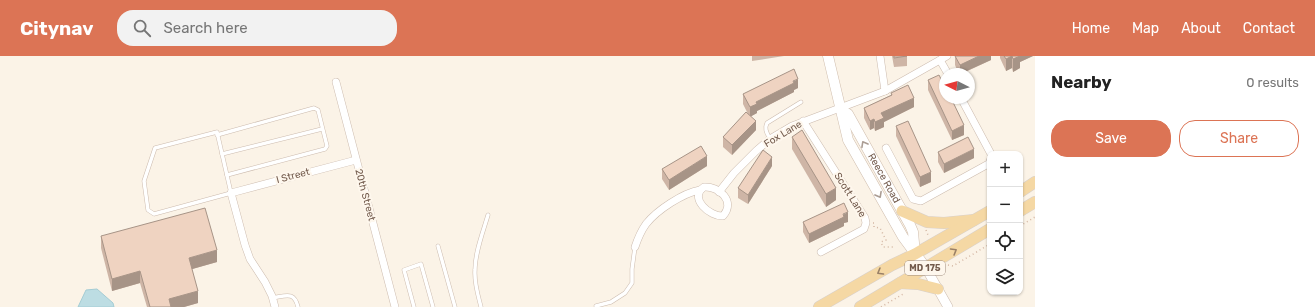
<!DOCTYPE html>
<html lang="en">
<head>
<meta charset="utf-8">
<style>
  body { margin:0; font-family:Rubik,sans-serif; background:#f2f2f2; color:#222 }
  .controls { position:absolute; right:12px; bottom:12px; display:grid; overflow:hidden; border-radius:8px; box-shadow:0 1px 3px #0004 }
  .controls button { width:36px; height:36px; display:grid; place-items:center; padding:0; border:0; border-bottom:1px solid #e0e0e0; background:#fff; color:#222; font:20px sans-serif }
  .compass { position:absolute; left:939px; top:12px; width:36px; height:36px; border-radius:50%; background:#fff; box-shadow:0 1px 3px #0004; rotate:276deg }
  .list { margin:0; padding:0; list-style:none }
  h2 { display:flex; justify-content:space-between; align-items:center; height:52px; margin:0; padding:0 16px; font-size:17px }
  h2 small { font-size:13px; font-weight:400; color:#767676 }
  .actions { display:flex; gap:8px; padding:12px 16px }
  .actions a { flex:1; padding:9px 0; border:1px solid #dc7455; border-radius:16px; text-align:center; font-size:14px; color:#dc7455 }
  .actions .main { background:#dc7455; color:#fff }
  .icon { flex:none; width:22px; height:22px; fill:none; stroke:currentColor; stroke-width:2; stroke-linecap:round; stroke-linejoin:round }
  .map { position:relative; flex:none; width:1035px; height:251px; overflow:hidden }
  header { display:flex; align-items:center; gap:24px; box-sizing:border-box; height:56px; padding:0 20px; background:#dc7455; color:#fff }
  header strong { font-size:19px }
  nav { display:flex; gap:22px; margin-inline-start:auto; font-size:14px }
  .search { width:280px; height:36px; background:#f2f2f2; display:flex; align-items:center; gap:10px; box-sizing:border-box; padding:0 14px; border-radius:16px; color:#767676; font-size:15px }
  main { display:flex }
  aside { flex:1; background:#fff }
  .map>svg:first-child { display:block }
  .water { fill:#bddde3; stroke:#a4ccd4 }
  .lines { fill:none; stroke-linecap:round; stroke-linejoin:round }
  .service-casing { stroke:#ccbbae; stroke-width:4.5 }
  .minor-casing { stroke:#ccbbae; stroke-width:8 }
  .tertiary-casing { stroke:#ccbbae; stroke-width:10 }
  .secondary-casing { stroke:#cfbcab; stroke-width:11 }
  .primary-casing { stroke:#d8d1cd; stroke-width:12 }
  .path { stroke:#d4b7a4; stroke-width:1.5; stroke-dasharray:1 3; stroke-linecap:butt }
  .service { stroke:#fff; stroke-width:3.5 }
  .minor { stroke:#fff; stroke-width:7 }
  .tertiary { stroke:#fff; stroke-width:9 }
  .secondary { stroke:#fff; stroke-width:10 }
  .primary { stroke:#f5d8a4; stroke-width:11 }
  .wall { fill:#ceb5a6 }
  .shaded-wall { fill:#a79487 }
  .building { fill:#efd3c1; stroke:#a79487 }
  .oneway { stroke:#ab9d94 }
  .oneway2 { stroke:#9a8067 }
  .labels { text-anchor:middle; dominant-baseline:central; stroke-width:4; stroke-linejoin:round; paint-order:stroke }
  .shield { fill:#fef7ed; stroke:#9d8a7d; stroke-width:1 }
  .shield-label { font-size:9px; font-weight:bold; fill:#735b4d }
  .street-label { font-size:10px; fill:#735b4d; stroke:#fef7ed }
</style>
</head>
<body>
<header>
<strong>Citynav</strong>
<div class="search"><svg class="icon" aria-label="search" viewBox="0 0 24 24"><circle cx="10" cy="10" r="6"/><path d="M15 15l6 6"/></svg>Search here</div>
<nav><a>Home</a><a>Map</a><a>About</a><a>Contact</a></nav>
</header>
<main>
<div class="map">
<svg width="1035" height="251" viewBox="0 0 1035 251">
  <rect width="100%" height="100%" fill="#fbf3e7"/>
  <path class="water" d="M97 233 113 247 114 251H78L86 234Z"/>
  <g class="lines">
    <defs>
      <g id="service">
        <path d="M217 76 231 137 154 158 148 154 144 125 155 92Z"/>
        <path d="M217 79 314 52 318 54 327 90 325 93 227 119"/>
        <path d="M770 83C767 77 764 73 767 67L801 46"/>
        <path d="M222 98 322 73"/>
        <path d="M438 190 455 251"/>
        <path d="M272 242C286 240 294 235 298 251"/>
        <path d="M596 250 611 246 625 237 632 227V213L635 191"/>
        <path d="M414 251 404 214 421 208 433 251"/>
        <path d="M481 251C478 239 474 227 475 214 475 196 483 176 488 159"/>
      </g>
      <g id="minor">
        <path d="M880 0 885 35"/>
        <path d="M940 4 948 18"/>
        <path d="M336 26 395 251"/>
        <path d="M961 42 991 98"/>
        <path d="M803 65 865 162 866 167 864 173 821 196"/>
        <path d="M886 92 913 143 921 145 990 107V105"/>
        <path d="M704 131C719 130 736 145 723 160 710 161 688 142 704 131Z"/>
        <path d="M719 136 734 117 756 95 770 83 792 70 885 35 947 0"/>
        <path d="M635 191C638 182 641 175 646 168 657 154 683 137 700 134"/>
        <path d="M275 251 272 240 265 226 250 203 245 189 231 137 356 104"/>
      </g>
      <path id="tertiary" d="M926 212 948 251"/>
      <g id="secondary">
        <path d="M828 0 848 84 903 181 926 212"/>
        <path id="s1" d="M840 53 848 58 910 169 913 176 915 198"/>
      </g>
      <g id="primary">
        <path d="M1020 136 1035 126"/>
        <path d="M902 155 927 166 944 167 974 164"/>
        <path d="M1020 155 1035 146"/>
        <path d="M900 227 918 228 938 233"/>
        <path d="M819 251 892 209 915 198 990 155"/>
        <path d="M860 251 990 173"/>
      </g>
    </defs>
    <use href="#service" class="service-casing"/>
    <use href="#minor" class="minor-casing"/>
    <use href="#tertiary" class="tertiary-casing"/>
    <use href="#secondary" class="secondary-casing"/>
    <use href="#primary" class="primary-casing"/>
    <g class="path">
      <path d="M873 167H874V171L880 172 886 184 881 186 883 191H894"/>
      <path d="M1020 170 1035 161"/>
      <path d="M926 174 928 179"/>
      <path d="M948 209 953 210 990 188"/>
      <path d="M881 251 905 237"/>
    </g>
    <use href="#service" class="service"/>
    <use href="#minor" class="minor"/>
    <use href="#tertiary" class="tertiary"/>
    <use href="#secondary" class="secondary"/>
    <use href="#primary" class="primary"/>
  </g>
  <g class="wall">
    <path d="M752 0H784L752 5Z"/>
    <path d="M892 0H907V10L894 11Z"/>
    <path d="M955 0H991V4L961 18H959L955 9Z"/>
    <path d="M1000 0H1033L1020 6V12L1013 16 1012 12 1006 15 1000 2Z"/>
    <path d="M928 24 964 79 952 84 928 34Z"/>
    <path d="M798 32 794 34V36L757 55V57L751 60 756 74 732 99 723 91V81L748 58 743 48V38Z"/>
    <path d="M891 37 914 51 884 66V71L875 75 874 72 870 74 864 62V52L891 39Z"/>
    <path d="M896 70 931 126 920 131 896 80Z"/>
    <path d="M792 81 836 144 826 151 792 93Z"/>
    <path d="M938 96 974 102 944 117 938 106Z"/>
    <path d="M707 110 669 134 662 123V113Z"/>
    <path d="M772 110 748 148 738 142V132Z"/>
    <path d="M803 166H848L844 167V170L809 187 803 176Z"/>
    <path d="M101 180 217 206 192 213 198 247 184 251H147L140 227 112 235 101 192Z"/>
  </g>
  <g class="shaded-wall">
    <path d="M979 0H991V4L960 18V9Z"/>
    <path d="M1012 0V12L1006 15V3Z"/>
    <path d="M1018 0H1033L1020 6V12L1013 16V3Z"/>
    <path d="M798 23V32L794 34V36L757 55V57L750 61V51L756 46Z"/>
    <path d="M914 42V51L884 66V71L875 75V66L881 57Z"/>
    <path d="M874 63V72L870 74V65Z"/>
    <path d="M756 65V74L732 99V89Z"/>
    <path d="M964 69V79L952 84V75Z"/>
    <path d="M974 93V102L944 117V108Z"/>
    <path d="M707 100V110L669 134V124Z"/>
    <path d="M772 101V110L748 148V139Z"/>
    <path d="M931 116V126L920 131V121Z"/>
    <path d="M836 132V144L826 151V138Z"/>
    <path d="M848 156V166L844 167V170L809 187V178Z"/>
    <path d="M217 194V206L189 214V202Z"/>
    <path d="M140 215V227L112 235V223Z"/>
    <path d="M198 235V247L184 251H169V243Z"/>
  </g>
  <g class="building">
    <path d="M894 0H907L894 2Z"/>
    <path d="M955 0H979L960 9Z"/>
    <path d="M1004 0H1020L1013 3 1012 0 1006 3Z"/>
    <path d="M794 13 798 23 793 25 794 27 756 46 757 48 750 51 743 38Z"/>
    <path d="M939 19 945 31V42H951L964 69 952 75 928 24Z"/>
    <path d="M908 29 914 42 881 57 884 62 875 66 874 63 870 65 864 52 892 39 891 37Z"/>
    <path d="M746 56 756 65 732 89 723 81Z"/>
    <path d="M908 65 931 116 920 121 896 70Z"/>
    <path d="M802 74 836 132 826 138 792 81Z"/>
    <path d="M968 81 974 93 944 108 938 96Z"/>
    <path d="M701 90 707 100 669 124 662 113Z"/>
    <path d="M763 94 772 101 748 139 738 132Z"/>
    <path d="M844 147 848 156 843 158 844 161 809 178 803 166Z"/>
    <path d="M205 152 217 194 189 202 198 235 169 243 171 251H150L140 215 112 223 101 180Z"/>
  </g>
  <defs><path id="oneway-chevron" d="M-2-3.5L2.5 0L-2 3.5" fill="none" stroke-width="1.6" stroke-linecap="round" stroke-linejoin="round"/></defs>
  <g class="oneway">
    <use href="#oneway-chevron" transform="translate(864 88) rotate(-119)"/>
    <use href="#oneway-chevron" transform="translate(879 139) rotate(61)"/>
  </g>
  <g class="oneway2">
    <use href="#oneway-chevron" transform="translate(954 195) rotate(-31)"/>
    <use href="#oneway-chevron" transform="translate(880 216) rotate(150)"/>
  </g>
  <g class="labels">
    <rect class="shield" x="905" y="205" width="40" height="14" rx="3"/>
    <g class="shield-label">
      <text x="925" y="212">MD 175</text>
    </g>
    <g class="street-label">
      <text transform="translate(783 78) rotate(-31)">Fox Lane</text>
      <text transform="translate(293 120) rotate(-15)">I Street</text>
      <text stroke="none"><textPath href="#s1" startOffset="83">Reece Road</textPath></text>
      <text transform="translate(365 139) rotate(75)">20th Street</text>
      <text transform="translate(850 139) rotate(58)">Scott Lane</text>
    </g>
  </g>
</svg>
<div class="controls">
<button>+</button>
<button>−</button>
<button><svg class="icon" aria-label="locate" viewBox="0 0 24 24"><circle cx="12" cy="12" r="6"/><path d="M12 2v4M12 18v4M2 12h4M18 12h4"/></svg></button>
<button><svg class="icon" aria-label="layers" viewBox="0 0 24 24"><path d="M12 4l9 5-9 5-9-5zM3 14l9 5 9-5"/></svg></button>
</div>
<svg class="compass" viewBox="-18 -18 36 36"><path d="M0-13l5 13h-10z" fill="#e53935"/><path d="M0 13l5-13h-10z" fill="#767676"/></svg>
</div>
<aside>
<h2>Nearby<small>0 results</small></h2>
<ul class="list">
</ul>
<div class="actions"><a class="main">Save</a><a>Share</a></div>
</aside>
</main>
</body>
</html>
